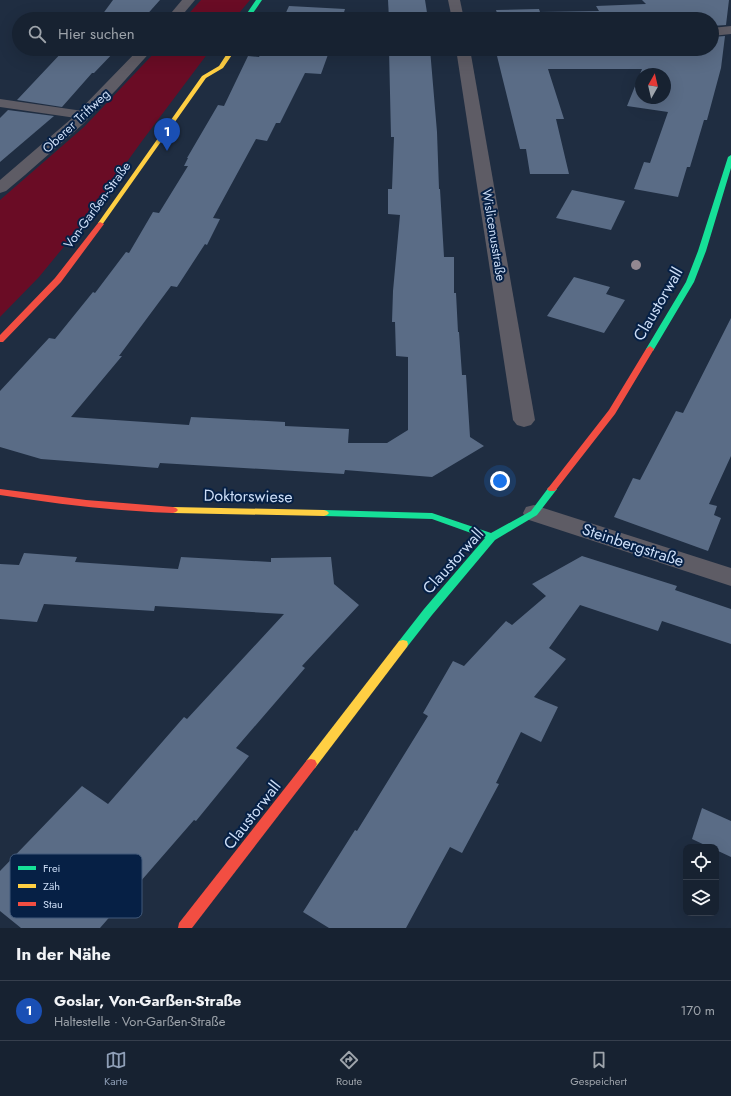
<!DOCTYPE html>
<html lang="de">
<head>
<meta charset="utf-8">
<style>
  body { margin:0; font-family:Jost,sans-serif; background:#202a39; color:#f1f3f6 }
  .controls { position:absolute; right:12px; bottom:12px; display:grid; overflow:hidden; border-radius:8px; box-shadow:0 4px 16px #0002 }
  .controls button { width:36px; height:36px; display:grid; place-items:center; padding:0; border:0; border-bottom:1px solid #363f4d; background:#172231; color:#f1f3f6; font:20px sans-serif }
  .compass { position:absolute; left:635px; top:68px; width:36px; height:36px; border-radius:50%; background:#172231; box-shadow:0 4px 16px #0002; rotate:8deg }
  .you { position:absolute; left:500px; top:481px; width:14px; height:14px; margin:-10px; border:3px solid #fff; border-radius:50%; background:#1a73e8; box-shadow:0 0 0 6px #1a73e833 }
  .badge { display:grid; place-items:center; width:26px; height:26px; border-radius:50%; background:#8f9fb7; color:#fff; font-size:13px; font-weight:700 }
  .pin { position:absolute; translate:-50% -33px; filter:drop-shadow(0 1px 2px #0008) }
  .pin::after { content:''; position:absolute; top:21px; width:14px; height:12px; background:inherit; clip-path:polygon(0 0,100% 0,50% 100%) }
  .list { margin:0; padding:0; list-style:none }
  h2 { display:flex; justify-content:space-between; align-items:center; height:52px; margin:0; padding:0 16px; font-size:17px }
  h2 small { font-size:13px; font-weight:400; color:#9ea4ab }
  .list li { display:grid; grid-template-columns:26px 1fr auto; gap:12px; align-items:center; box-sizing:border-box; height:60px; padding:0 16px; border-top:1px solid #363f4d }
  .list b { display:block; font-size:15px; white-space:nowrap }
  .list p { margin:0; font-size:13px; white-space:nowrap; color:#9ea4ab }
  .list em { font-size:13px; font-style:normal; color:#9ea4ab }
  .icon { flex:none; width:22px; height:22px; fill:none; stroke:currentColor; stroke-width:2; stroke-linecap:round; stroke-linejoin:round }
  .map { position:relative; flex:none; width:731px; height:928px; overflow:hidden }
  .search { position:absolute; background:#172231; box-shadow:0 4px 16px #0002; left:12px; right:12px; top:12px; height:44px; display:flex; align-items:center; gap:10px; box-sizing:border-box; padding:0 14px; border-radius:22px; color:#9ea4ab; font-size:15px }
  .sheet { height:112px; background:#172231 }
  nav { display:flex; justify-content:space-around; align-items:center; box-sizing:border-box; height:56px; border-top:1px solid #363f4d; background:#172231; font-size:11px; color:#9ea4ab }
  nav a { display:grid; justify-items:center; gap:2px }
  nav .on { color:#8f9fb7 }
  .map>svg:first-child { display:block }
  .green { fill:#6a0c25 }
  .building { fill:#5a6c86; fill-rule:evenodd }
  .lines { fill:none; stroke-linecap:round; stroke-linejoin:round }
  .lane { fill:#5e5c65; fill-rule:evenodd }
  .street { fill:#5e5c65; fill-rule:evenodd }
  .fast { fill:#16e098; fill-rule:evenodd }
  .slow { fill:#ffcf43; fill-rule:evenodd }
  .jam { fill:#f24e42; fill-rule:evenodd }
  .tree { fill:#938891 }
  .labels { text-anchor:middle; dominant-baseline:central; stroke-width:4; stroke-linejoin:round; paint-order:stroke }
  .far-street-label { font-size:13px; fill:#ccddf6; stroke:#062045 }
  .street-label { font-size:16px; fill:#ccddf6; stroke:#062045 }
  .key { fill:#062045; stroke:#41597a; stroke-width:1 }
  .key-label { font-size:11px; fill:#ccddf6 }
</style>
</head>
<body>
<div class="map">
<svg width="731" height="928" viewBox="0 0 731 928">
  <rect width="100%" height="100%" fill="#1f2d41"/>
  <g class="green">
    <path d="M201 0H250L234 19H184Z"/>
    <path d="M158 49H211L142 141 80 227 39 277 0 317V200L84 127Z"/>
  </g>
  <g class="building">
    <path d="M113 0H160L143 19H99Z"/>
    <path d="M388 0H425L428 19H389Z"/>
    <path d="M642 0H729L726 25 712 26V19H499L496 10 539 9 540 12 599 11 596 6 646 4Z"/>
    <path d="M289 6 345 9 342 19H283Z"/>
    <path d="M725 36 721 68 707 120H704L690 167H687L678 197 634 189 644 162 650 163 668 112 627 106 642 69H548L564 119H556L569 174H530L526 149H520L497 56 511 55 509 49H712V37ZM641 74H665V98H641Z"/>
    <path d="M65 49H117L94 73H92L62 107 17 100Z"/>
    <path d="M269 49H330L321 74 305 73 280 123H276L267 141 256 139 213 218 220 219 207 245 205 244 177 287 171 286 119 356H122L71 417 189 425 191 417 285 422V426L349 429 348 443H387L408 430V357L396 356 395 322H392L393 291 400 215 388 214V189H392L394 137H391L389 49H430L437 132 439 189H440L444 257H454V293H456L458 332H459L462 375H466L470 437 484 446 432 477 345 470 344 474 160 463 158 468 41 459 0 447V391L49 338 55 339 93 292 95 293 126 252 129 253 153 212 159 213 188 166H184L188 158H187L218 105 224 106 248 56 259 57 261 53H267Z"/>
    <path d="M8 110 54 116 0 162V118Z"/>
    <path d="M572 190 625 201 611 230 556 218Z"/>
    <path d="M574 277 610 287 606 294 625 300 604 333 547 316Z"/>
    <path d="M731 318V456L709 504 717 506 714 515 721 518 708 551 614 517 633 478 640 480 676 411 683 413Z"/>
    <path d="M24 553 77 557 75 562 178 569 181 557 271 562V558L331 557 334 584 359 605 302 666 305 668 236 748 249 756 196 821 194 820 100 928H21L0 911V871L82 786 108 804 184 717 187 719 284 614 155 606 154 611 44 604 37 622 0 619V564L19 565Z"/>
    <path d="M582 556 677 586 675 590 731 609V644L662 621 658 631 580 605 549 648 566 659 534 697 558 707 541 742 521 732 496 783 499 784 462 853 450 847 406 928H329L303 912 355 830 357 831 428 716 423 713 453 661 464 666 506 621 512 625 546 596 532 584Z"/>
    <path d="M702 808 731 821V857L716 850V847H709L692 839Z"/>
  </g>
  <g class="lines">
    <path class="lane" d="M0 99 83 111 87 112 89 115 87 118 83 119 0 107Z"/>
    <g class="street">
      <path d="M182 0H195L179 19H166Z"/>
      <path d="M448 0H460L464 19H452Z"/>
      <path d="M731 26V34L712 36V28Z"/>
      <path d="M139 49H153L117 89 82 125 25 175 6 191 0 193V180L71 119Z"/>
      <path d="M456 49H470L535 420 531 425 524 427 517 425 513 420Z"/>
      <path d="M534 505 731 568V586L526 519 523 513 526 507Z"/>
    </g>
    <g class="fast">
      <path d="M256 0H262L249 19H243Z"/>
      <path d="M731 155V168L706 251 694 282 653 351H647L646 349 686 282 698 251 728 157Z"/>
      <path d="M552 486 557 489 537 515 495 540 432 615 407 647 403 648 399 647 398 644 399 641 424 609 485 538 432 519 324 516 321 515 319 513 321 511 324 510 432 513 491 533 531 511 549 487Z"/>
    </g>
    <g class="slow">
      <path d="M230 49H236L223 68 206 78 102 225H98V223L202 76 219 66Z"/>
      <path d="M173 507 324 510 327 511 329 513 327 515 324 516 173 513 170 512 168 510 170 508Z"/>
      <path d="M403 640 407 641 408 644 407 647 315 768 311 769 307 768 305 764 307 760 399 641Z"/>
    </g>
    <g class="jam">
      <path d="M100 222 104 224 61 282 3 342H0V335L55 278 98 223Z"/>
      <path d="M650 346 654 349 615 414 555 491H549L547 489 549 487 609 410 646 349Z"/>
      <path d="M0 489 86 500 173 507 176 508 178 510 176 512 173 513C115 511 57 504 0 495Z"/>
      <path d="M311 759 315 760 317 764 315 768 192 928H178L179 923 307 760Z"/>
    </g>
  </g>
  <circle class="tree" cx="636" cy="265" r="5"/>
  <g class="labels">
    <g class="far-street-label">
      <text transform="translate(76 121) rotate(-43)">Oberer Triftweg</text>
      <text transform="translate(97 205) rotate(-54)">Von-Garßen-Straße</text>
      <text transform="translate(494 235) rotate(81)">Wislicenusstraße</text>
    </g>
    <g class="street-label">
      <text transform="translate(658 304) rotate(-60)">Claustorwall</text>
      <text transform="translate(248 496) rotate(1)">Doktorswiese</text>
      <text transform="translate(633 545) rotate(18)">Steinbergstraße</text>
      <text transform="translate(453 561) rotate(-48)">Claustorwall</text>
      <text transform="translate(252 815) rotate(-52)">Claustorwall</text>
    </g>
  </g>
  <rect x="10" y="854" width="132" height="64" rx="6" class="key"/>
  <rect x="18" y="866" width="18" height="4" fill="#16e098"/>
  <rect x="18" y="884" width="18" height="4" fill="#ffcf43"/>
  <rect x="18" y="902" width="18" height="4" fill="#f24e42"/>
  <g class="key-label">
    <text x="43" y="872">Frei</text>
    <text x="43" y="890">Zäh</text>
    <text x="43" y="908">Stau</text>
  </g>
</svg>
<div class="controls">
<button><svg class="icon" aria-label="locate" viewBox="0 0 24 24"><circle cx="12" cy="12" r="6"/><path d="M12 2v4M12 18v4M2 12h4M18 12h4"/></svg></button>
<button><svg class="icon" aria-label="layers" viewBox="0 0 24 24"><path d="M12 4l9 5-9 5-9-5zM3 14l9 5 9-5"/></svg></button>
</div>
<svg class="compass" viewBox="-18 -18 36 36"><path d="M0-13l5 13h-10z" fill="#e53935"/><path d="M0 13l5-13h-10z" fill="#9ea4ab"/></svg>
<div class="you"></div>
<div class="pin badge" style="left:167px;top:151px;background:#1a4fb4">1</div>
<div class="search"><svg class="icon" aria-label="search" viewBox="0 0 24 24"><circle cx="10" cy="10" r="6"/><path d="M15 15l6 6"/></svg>Hier suchen</div>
</div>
<section class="sheet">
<h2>In der Nähe<small></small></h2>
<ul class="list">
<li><span class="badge" style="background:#1a4fb4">1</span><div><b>Goslar, Von-Garßen-Straße</b><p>Haltestelle · Von-Garßen-Straße</p></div><em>170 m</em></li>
</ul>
</section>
<nav>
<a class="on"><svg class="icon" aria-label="map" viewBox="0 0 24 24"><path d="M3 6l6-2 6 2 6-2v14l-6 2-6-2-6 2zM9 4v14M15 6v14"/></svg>Karte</a>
<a><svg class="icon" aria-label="directions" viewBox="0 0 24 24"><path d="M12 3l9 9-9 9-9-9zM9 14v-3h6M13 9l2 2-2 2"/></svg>Route</a>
<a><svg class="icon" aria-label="saved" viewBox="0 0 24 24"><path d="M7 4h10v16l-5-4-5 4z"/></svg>Gespeichert</a>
</nav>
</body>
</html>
